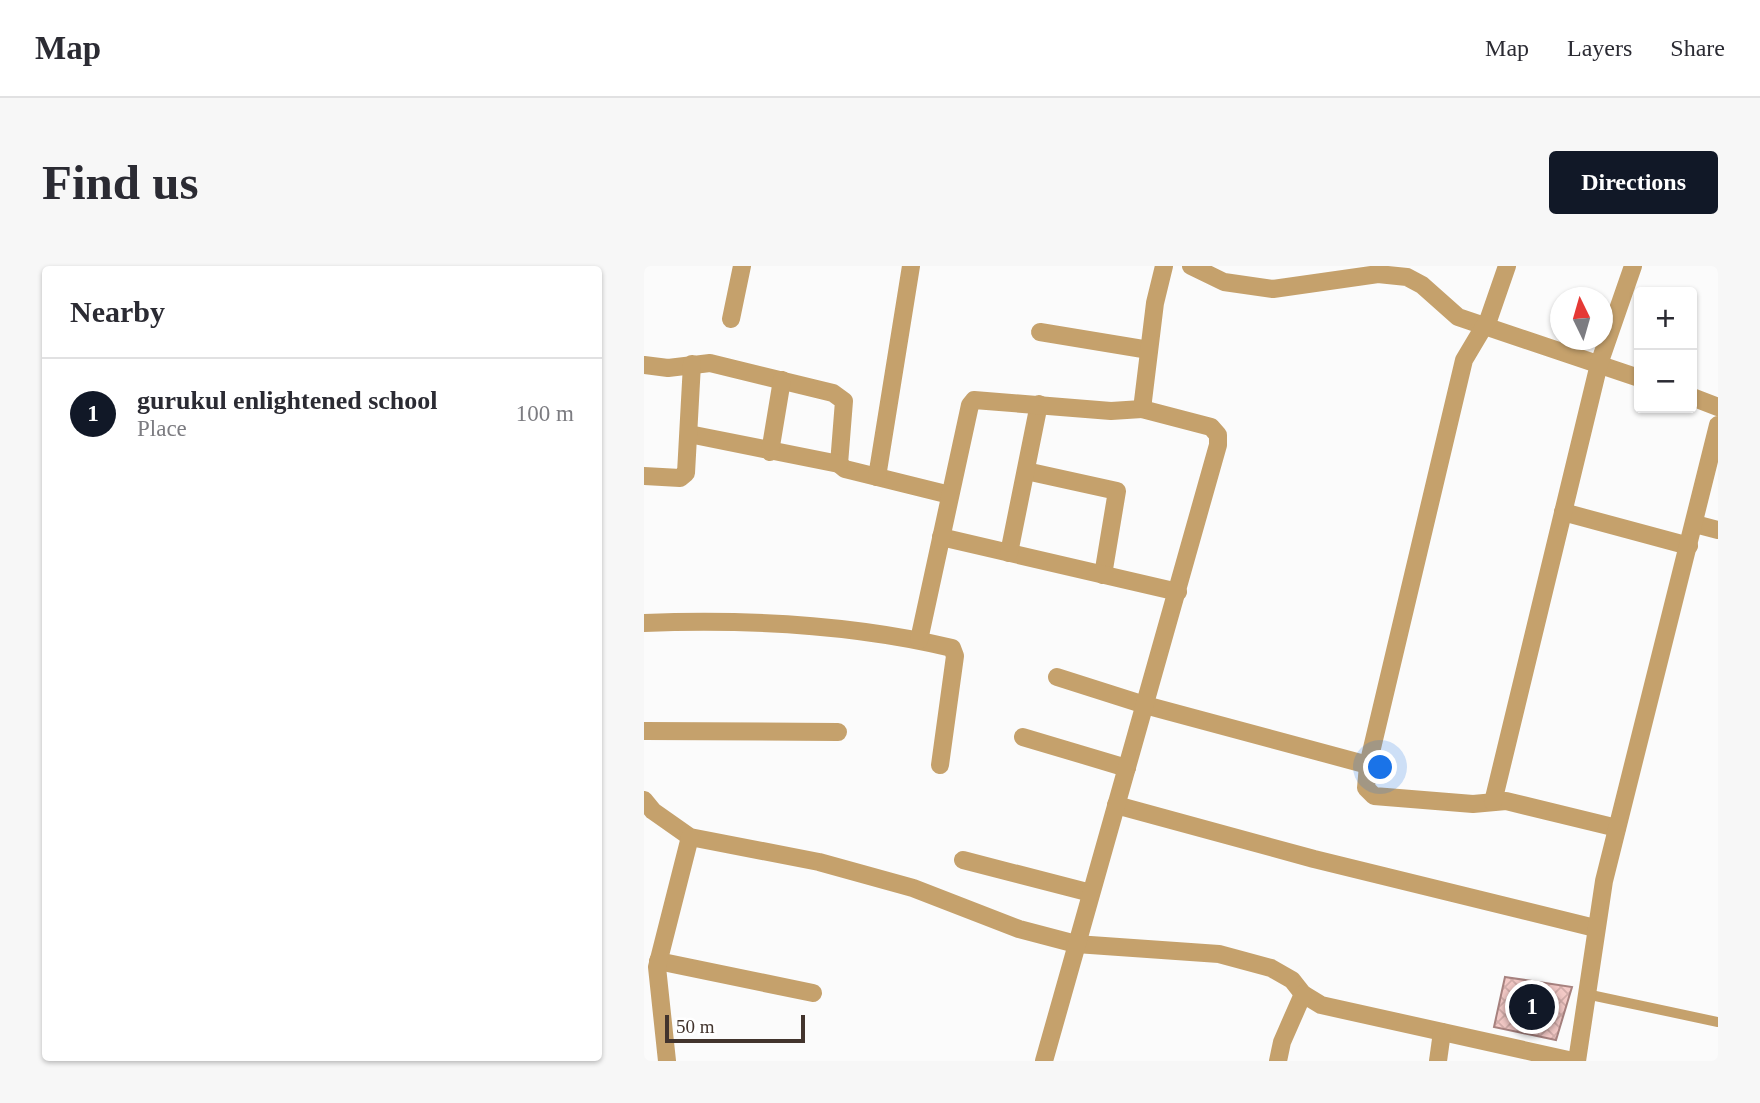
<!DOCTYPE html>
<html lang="en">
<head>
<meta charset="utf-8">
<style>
  body { margin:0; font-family:Georgia,serif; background:#f7f7f7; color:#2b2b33 }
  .controls { position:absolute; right:21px; top:21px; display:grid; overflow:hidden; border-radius:7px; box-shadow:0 2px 5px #0004 }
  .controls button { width:63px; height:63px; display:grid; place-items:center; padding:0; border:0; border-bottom:2px solid #e1e1e2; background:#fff; color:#2b2b33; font:35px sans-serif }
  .compass { position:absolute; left:906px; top:21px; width:63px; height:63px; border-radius:50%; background:#fff; box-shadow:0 2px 5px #0004; rotate:355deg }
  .scale { position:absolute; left:21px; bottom:18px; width:140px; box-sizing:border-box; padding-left:7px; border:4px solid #42342d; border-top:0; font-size:19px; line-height:24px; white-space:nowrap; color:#42342d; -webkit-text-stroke:5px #fff; paint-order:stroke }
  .you { position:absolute; left:737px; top:502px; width:24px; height:24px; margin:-18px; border:5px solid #fff; border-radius:50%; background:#1a73e8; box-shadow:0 0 0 10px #1a73e833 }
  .badge { display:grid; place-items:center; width:46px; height:46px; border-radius:50%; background:#111827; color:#fff; font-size:23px; font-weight:700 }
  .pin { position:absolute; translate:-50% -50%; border:4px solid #fff; box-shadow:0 2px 7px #0006 }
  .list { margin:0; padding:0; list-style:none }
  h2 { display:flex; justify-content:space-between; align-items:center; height:91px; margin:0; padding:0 28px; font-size:30px }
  h2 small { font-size:23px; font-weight:400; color:#7c7c81 }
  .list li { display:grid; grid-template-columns:46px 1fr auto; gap:21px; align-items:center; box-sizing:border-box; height:112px; padding:0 28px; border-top:2px solid #e1e1e2 }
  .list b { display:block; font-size:26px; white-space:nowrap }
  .list p { margin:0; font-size:23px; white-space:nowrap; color:#7c7c81 }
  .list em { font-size:23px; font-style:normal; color:#7c7c81 }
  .map { position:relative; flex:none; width:1074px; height:795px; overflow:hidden; border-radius:7px }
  header { display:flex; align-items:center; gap:42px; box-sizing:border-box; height:98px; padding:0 35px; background:#fff; border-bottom:2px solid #e1e1e2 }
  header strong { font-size:33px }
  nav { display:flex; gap:38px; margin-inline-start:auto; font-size:24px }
  .intro { display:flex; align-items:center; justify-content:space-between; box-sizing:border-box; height:168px; padding:0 42px }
  h1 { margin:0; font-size:49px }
  .button { padding:18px 32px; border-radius:7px; background:#111827; color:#fff; font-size:24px; font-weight:700 }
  main { display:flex; gap:42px; padding:0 42px }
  aside { flex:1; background:#fff; border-radius:7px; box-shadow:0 2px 5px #0004 }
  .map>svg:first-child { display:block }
  .building { fill:url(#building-cross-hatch); stroke:#a7827f; stroke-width:2 }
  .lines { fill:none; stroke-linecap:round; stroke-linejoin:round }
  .service { stroke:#c5a16c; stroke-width:10 }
  .minor { stroke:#c5a16c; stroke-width:18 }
  .tertiary { stroke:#c5a16c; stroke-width:18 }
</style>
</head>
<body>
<header>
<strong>Map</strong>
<nav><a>Map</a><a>Layers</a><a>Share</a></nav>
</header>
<div class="intro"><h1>Find us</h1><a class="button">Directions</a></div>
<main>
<aside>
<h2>Nearby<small></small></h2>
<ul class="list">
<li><span class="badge">1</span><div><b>gurukul enlightened school</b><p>Place</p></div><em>100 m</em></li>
</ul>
</aside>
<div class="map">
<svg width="1074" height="795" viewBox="0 0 1074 795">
  <defs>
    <pattern id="building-cross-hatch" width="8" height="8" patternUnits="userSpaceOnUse" patternTransform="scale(1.75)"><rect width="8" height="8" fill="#f3c9c6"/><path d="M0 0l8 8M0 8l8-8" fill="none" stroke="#d2adaa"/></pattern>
  </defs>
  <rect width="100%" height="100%" fill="#fbfbfb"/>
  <path class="building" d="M861 711 928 721 912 774 850 761Z"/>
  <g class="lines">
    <path class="service" d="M942 728 1074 756"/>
    <g class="minor">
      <path d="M547 0 580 16 629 23 734 8 763 11 778 19 814 51 995 112"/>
      <path d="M863 0 845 52 820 94 724 499 722 522 730 530 829 538 862 535 973 562"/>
      <path d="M87 53 98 0"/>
      <path d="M396 66 505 84"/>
      <path d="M0 99 24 102 66 97 189 127 200 135 195 198 201 203 306 229"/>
      <path d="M1048 131 1074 141"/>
      <path d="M45 168 195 198"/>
      <path d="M126 186 138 114"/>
      <path d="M382 205 473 225 459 309"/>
      <path d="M0 210 36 212 42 207 48 98"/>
      <path d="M233 211 267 0"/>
      <path d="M919 246 1045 280"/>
      <path d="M1051 258 1074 264"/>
      <path d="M297 271 534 326"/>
      <path d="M365 287 395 138"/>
      <path d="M0 357C103 353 207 358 308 382L311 390 296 499"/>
      <path d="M275 374 326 139 330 134 467 145 498 143"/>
      <path d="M413 411 501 439 724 499"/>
      <path d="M0 465 194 466"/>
      <path d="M379 471 483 502"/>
      <path d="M0 534 9 545 46 571 175 596 269 622 375 663 432 678 575 688 627 702 648 714 659 728 677 739 929 795"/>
      <path d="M849 536 955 98 989 0"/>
      <path d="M472 539 670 593 951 662"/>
      <path d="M319 594 447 627"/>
      <path d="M14 695 169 727"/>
      <path d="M23 795 13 701 46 571"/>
      <path d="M400 795 574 179V169L567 161 498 143 511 37 520 0"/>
      <path d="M634 795 638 776 659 728"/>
      <path d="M794 795 798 766"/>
    </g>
    <path class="tertiary" d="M933 795 960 615 1074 159"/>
  </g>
</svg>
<div class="controls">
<button>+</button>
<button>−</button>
</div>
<svg class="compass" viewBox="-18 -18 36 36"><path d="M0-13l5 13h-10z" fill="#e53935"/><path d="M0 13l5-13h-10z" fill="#7c7c81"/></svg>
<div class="scale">50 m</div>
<div class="you"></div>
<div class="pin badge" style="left:888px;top:741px">1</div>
</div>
</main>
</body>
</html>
